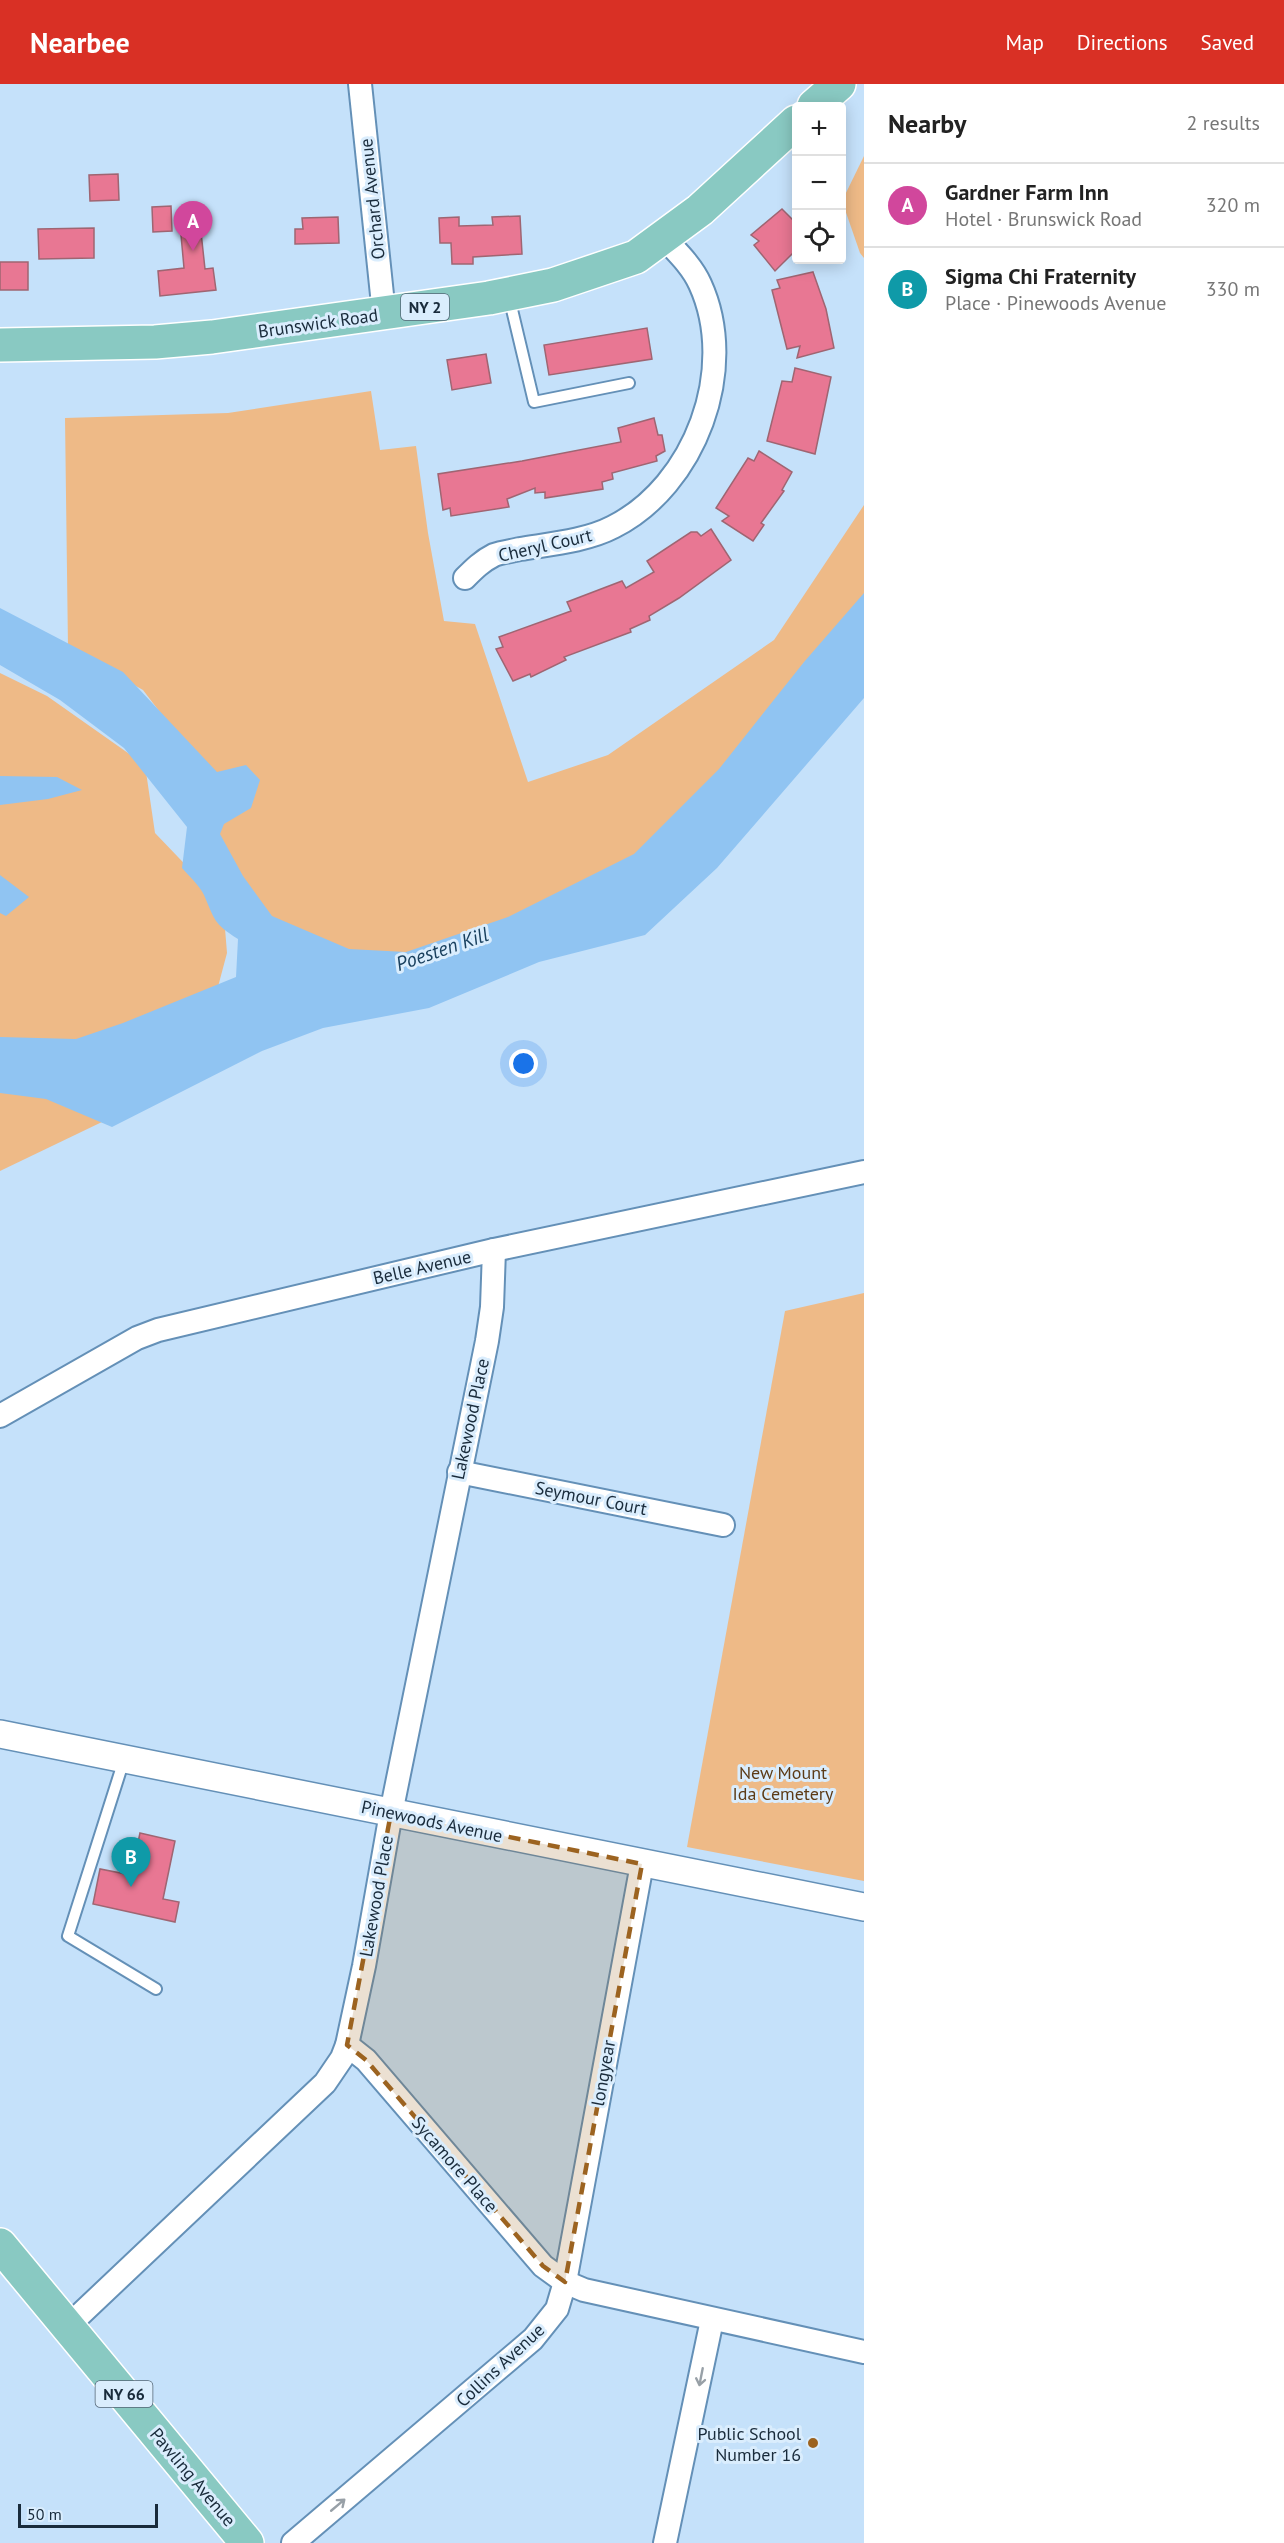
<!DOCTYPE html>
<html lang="en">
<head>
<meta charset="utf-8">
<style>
  body { margin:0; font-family:"PT Sans",sans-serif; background:#f2f2f2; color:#222 }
  .controls { position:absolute; right:18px; top:18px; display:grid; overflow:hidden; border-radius:6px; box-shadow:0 3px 15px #0003 }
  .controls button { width:54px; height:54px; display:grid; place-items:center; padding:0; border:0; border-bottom:2px solid #e0e0e0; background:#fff; color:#222; font:30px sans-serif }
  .scale { position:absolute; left:18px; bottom:15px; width:140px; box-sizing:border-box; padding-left:6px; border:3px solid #192b3b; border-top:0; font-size:16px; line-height:21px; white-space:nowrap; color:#192b3b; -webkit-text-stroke:4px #daedfd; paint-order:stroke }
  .you { position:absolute; left:524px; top:980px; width:21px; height:21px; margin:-15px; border:4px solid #fff; border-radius:50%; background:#1a73e8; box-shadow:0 0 0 9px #1a73e833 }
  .badge { display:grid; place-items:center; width:39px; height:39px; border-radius:50%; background:#d93025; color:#fff; font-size:20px; font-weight:700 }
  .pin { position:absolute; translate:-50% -50px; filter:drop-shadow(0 2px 3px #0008) }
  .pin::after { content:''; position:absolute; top:32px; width:21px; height:18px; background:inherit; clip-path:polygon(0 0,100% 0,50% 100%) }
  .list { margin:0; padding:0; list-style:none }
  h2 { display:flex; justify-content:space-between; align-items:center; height:78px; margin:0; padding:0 24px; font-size:26px }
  h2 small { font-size:20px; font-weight:400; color:#767676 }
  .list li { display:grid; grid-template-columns:39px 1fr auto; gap:18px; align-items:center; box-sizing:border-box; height:84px; padding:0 24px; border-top:2px solid #e0e0e0 }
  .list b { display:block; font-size:22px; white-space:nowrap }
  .list p { margin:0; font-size:20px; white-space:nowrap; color:#767676 }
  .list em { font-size:20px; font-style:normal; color:#767676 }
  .icon { flex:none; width:33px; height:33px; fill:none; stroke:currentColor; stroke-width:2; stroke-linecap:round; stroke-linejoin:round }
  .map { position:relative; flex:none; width:864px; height:2459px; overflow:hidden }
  header { display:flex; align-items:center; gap:36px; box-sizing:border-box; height:84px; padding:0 30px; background:#d93025; color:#fff }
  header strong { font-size:28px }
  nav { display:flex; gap:33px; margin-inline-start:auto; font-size:21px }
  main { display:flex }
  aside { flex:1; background:#fff }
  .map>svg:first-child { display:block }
  .green { fill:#eeba87 }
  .water { fill:#90c4f2 }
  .building { fill:#e87793; stroke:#9f6572; stroke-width:1.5 }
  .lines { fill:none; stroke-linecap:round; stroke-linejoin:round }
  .service-casing { stroke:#6490b7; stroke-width:14 }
  .minor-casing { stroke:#6490b7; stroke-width:26 }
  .tertiary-casing { stroke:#6490b7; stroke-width:30 }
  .primary-casing { stroke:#fff; stroke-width:36 }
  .service { stroke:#fff; stroke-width:10 }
  .minor { stroke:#fff; stroke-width:22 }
  .tertiary { stroke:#fff; stroke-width:27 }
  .primary { stroke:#89c9c2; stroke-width:33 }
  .oneway { stroke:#98a0a7 }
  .marked { fill:#9c6320; fill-opacity:0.2; stroke:#9c6320; stroke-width:4.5; stroke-dasharray:12 8; stroke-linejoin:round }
  .poi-dot { fill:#9c6320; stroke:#daedfd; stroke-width:2 }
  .labels { text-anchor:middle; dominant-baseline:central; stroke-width:6; stroke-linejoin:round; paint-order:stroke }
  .shield { fill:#daedfd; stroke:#536575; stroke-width:1.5 }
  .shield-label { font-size:16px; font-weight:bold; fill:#192b3b }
  .street-label { font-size:18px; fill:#192b3b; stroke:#daedfd }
  .park-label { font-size:18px; fill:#5c3b16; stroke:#daedfd }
  .poi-label { font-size:18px; fill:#192b3b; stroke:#daedfd; text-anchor:end }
  .water-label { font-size:20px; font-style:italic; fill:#19405e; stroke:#daedfd }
</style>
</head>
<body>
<header>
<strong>Nearbee</strong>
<nav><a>Map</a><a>Directions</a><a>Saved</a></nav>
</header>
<main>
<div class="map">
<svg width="864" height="2459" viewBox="0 0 864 2459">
  <rect width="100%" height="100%" fill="#c5e1fa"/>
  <g class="green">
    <path d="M864 72V174L860 169 842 117Z"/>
    <path d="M371 307 380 366 416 362 428 449 444 537 475 540 528 698 608 671 774 556 864 421V531L764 657 627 779 520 835 409 872H346L269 838 216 751 208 691 143 606 68 564 65 334 228 329Z"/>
    <path d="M0 589 47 612 145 681 155 749 223 820 227 869 207 944 0 962Z"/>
    <path d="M206 988 0 1087V1008Z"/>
    <path d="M864 1209V1797L687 1763 785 1227Z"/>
  </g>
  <g class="water">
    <path d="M864 509V614L717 784 645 851 539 878 429 924 323 944 262 967 112 1043 46 1015 0 1009V953L76 955 123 939 236 893 238 855C213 839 215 836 204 811 199 801 189 792 182 784L187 743 124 664 60 616 0 581V524L123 588 217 688 246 681 260 696 251 724 224 740 220 750 243 792 272 832 349 865 406 868 508 833 634 770 719 685 804 578Z"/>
    <path d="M0 692 57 693 82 706 48 715 0 721Z"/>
    <path d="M0 791 29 813 6 832 0 829Z"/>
  </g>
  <g class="building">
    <path d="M118 90 119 116 90 117 89 91Z"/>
    <path d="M171 122 172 147 153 148 152 123Z"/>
    <path d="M782 125 796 139V166L775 187 754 161 759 157 751 151Z"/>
    <path d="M520 132 522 170 473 173V180H452L451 159H440L439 134 459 133V142L493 141 492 133Z"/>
    <path d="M338 133 339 159 295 160V145H303L302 134Z"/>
    <path d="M94 144V174L39 175 38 145Z"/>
    <path d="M201 148 205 185 213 184 216 206 160 212 158 187 184 184 181 151Z"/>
    <rect x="0" y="178" width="28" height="28"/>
    <path d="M813 188 826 225 834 264 797 274 800 262 787 265 772 206 780 204 777 196Z"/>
    <path d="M647 244 652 275 549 291 544 261Z"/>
    <path d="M486 270 491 299 452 306 447 276Z"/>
    <path d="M795 284 831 293 815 370 767 357 782 297 792 298Z"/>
    <path d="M654 334 658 351H662L665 367 656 372 657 377 612 389 613 395 602 398 603 405 545 414V408L535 409V404L507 415 509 423 451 432 450 424 443 426 438 390 522 377 621 358 618 344Z"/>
    <path d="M759 367 792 388 782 406 784 407 761 439 764 441 753 457 722 437 729 432 716 424 748 374 754 377Z"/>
    <path d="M711 445 731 476 679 514 649 532 650 536 630 545 631 548 564 573 566 576 531 593 530 590 513 597 496 565 503 563 499 553 571 527 567 518 622 497 626 504 654 488 647 477 691 448H697L701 452Z"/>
    <path d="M140 1749 175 1757 163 1815 179 1818 175 1838 93 1820 100 1785 131 1791Z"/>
  </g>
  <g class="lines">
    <defs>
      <g id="service">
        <path d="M509 213 534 318 629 299"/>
        <path d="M124 1676 68 1852 156 1905"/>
      </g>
      <g id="minor">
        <path d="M360 0 384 230"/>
        <path d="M465 494C474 485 482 477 494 471 502 468 512 467 520 465 550 460 586 457 613 443 695 402 739 285 700 200 692 182 677 168 664 154"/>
        <path d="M0 1332 137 1254 158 1246 494 1166 864 1088"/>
        <path d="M459 1388 723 1441"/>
        <path d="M347 1961 366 1976 543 2182 565 2198 584 2206 864 2268"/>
        <path d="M68 2242 325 1999 342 1974 347 1961 364 1882 391 1729 487 1257 492 1223 494 1166"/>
        <path d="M293 2459 533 2255 557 2225 565 2198 642 1780"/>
        <path d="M665 2459 712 2236"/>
      </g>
      <path id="tertiary" d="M0 1650 864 1823"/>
      <g id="primary">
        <path d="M814 22 839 0"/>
        <path d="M0 261 155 258 212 253 489 214 553 201 636 173 700 126 796 38"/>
        <path d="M0 2161 247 2459"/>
      </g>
    </defs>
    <use href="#service" class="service-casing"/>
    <use href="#minor" class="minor-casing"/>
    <use href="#tertiary" class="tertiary-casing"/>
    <use href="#primary" class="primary-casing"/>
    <use href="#service" class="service"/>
    <use href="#minor" class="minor"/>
    <use href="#tertiary" class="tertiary"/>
    <use href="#primary" class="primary"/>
  </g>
  <defs><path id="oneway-shaft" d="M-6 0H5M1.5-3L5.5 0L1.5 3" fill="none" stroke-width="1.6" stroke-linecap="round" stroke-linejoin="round" transform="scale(1.5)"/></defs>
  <g class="oneway">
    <use href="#oneway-shaft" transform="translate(701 2293) rotate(101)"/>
    <use href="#oneway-shaft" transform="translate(338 2421) rotate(-40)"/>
  </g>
  <path class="marked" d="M391 1729 642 1780 565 2198 543 2182 366 1976 347 1961Z"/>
  <circle class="poi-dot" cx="813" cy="2359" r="6"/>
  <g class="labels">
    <g class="shield">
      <rect x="401" y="210" width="48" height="26" rx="4.5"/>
      <rect x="95.5" y="2297" width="57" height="26" rx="4.5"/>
    </g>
    <g class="shield-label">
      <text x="425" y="223">NY 2</text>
      <text x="124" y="2310">NY 66</text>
    </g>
    <g class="street-label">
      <text transform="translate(372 115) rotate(-96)">Orchard Avenue</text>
      <text transform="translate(318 239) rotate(-8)">Brunswick Road</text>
      <text transform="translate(545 461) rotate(-13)">Cheryl Court</text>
      <text transform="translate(422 1183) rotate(-13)">Belle Avenue</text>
      <text transform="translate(470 1335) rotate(-78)">Lakewood Place</text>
      <text transform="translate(591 1414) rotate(11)">Seymour Court</text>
      <text transform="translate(432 1737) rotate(12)">Pinewoods Avenue</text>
      <text transform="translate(376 1812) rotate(-80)">Lakewood Place</text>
      <text transform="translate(603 1989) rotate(-80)">longyear</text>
      <text transform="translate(455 2080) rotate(49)">Sycamore Place</text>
      <text transform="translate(500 2281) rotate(-43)">Collins Avenue</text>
      <text transform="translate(193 2393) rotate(50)">Pawling Avenue</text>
    </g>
    <g class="park-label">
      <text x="783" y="1688">New Mount<tspan x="783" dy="21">Ida Cemetery</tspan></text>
    </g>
    <g class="poi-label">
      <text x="801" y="2349">Public School<tspan x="801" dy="21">Number 16</tspan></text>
    </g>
    <g class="water-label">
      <text transform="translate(442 865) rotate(-19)">Poesten Kill</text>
    </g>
  </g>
</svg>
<div class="controls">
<button>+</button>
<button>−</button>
<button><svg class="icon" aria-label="locate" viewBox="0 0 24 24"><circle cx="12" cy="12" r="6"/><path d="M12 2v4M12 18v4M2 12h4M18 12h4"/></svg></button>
</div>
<div class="scale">50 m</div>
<div class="you"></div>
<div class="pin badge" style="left:193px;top:167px;background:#d1479c">A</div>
<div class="pin badge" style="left:131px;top:1803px;background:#0f9aa8">B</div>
</div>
<aside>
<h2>Nearby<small>2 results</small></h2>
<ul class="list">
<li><span class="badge" style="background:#d1479c">A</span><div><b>Gardner Farm Inn</b><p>Hotel · Brunswick Road</p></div><em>320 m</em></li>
<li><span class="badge" style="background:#0f9aa8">B</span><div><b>Sigma Chi Fraternity</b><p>Place · Pinewoods Avenue</p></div><em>330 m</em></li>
</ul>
</aside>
</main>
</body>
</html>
